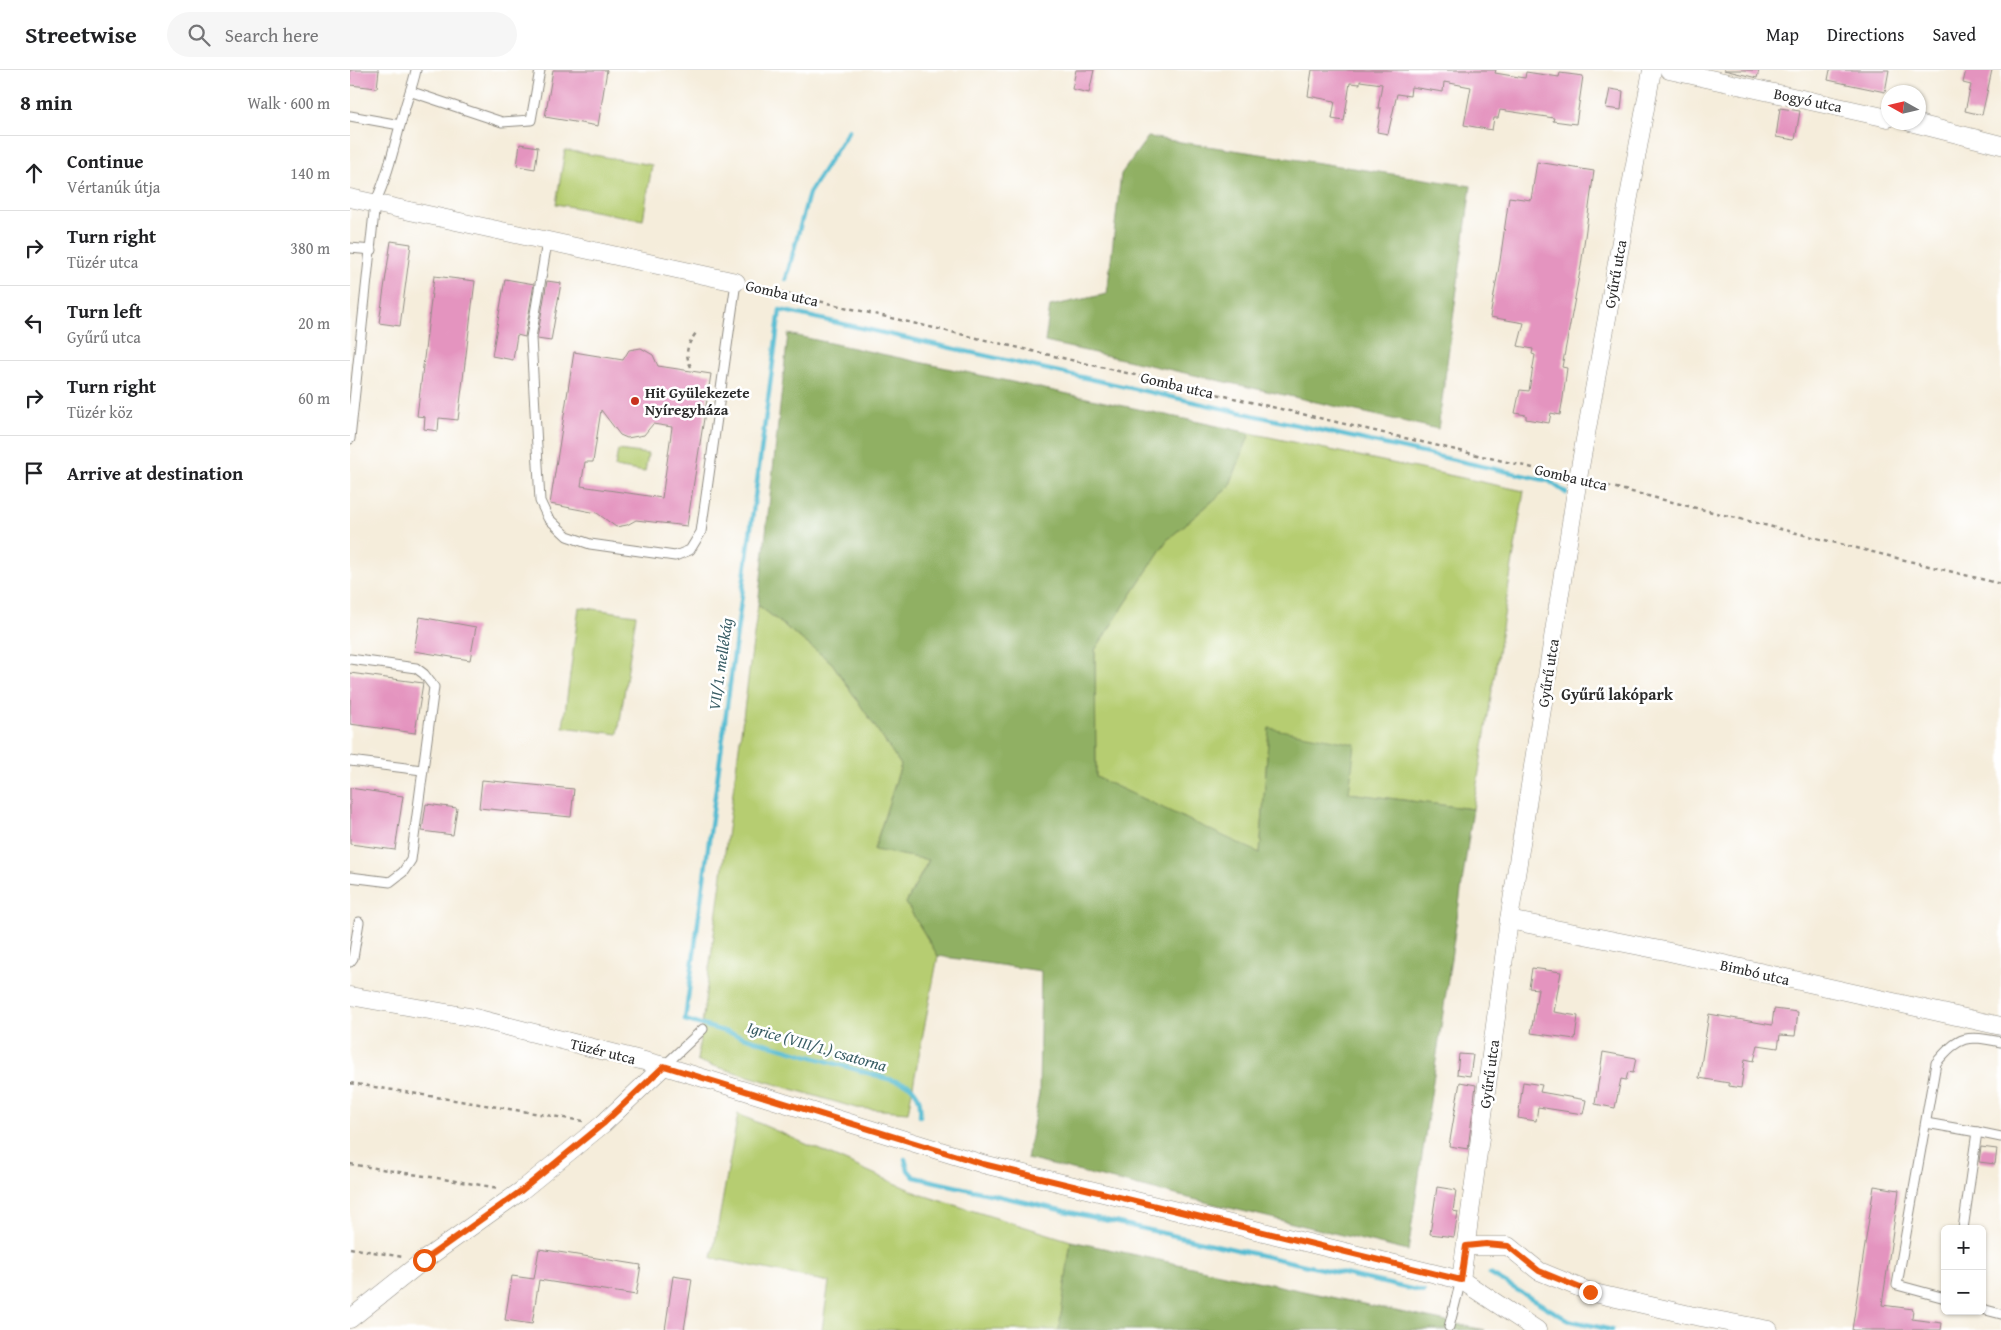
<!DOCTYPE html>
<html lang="en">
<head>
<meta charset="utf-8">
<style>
  body { margin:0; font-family:"Gentium Book Plus",serif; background:#f6f6f6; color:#202124 }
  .controls { position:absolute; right:15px; bottom:15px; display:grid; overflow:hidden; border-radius:8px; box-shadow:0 1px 4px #0004 }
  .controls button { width:45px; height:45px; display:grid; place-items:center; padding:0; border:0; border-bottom:1px solid #e0e0e0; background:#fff; color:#202124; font:25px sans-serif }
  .compass { position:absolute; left:1531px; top:15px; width:45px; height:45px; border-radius:50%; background:#fff; box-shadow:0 1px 4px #0004; rotate:278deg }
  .stop { position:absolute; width:15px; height:15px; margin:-11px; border:4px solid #ea580c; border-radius:50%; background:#fff }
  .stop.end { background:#ea580c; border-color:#fff; box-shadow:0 1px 5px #0008 }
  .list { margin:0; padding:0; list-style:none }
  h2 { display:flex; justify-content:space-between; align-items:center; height:65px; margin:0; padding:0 20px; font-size:21px }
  h2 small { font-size:16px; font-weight:400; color:#757577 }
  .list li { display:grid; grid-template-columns:32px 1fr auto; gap:15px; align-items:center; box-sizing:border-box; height:75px; padding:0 20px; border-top:1px solid #e0e0e0 }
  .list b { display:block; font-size:19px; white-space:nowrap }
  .list p { margin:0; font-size:16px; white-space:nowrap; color:#757577 }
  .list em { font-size:16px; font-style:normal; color:#757577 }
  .icon { flex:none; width:28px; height:28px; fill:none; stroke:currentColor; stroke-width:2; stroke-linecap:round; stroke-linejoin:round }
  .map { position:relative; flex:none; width:1651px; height:1260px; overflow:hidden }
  header { display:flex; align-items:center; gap:30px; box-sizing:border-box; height:70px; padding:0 25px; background:#fff; border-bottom:1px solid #e0e0e0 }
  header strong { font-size:24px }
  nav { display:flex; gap:28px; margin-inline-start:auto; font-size:18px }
  .search { width:350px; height:45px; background:#f6f6f6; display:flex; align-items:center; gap:12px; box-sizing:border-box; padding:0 18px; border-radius:28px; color:#757577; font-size:19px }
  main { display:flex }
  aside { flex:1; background:#fff }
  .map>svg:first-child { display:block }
  .green { fill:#b6cd71; stroke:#707c4e }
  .forest { fill:#90b063; stroke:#5e6e47 }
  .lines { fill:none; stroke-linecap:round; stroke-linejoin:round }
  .stream { stroke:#54bbd1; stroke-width:4.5 }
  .building { fill:#e494bf; fill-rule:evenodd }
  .service-casing { stroke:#908c83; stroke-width:11 }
  .minor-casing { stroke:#908c83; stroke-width:19 }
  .path { stroke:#908c83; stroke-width:2.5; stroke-dasharray:4 4; stroke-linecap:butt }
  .service { stroke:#fff; stroke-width:9 }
  .minor { stroke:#fff; stroke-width:18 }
  .route { stroke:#ea580c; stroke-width:6 }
  .poi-dot { fill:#c8321e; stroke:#fff; stroke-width:2 }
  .labels { text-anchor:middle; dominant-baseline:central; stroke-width:5; stroke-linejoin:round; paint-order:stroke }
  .street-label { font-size:15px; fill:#2b2b2b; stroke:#fff }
  .poi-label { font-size:15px; font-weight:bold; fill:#2b2b2b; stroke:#fff; text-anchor:start }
  .water-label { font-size:16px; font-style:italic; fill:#395d65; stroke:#fff }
  .neighbourhood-label { font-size:16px; font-weight:bold; fill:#2b2b2b; stroke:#fff }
</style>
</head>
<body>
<header>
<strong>Streetwise</strong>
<div class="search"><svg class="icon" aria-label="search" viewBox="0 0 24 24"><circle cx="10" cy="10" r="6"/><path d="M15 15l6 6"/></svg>Search here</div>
<nav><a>Map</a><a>Directions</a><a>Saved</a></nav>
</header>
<main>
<aside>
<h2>8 min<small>Walk · 600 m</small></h2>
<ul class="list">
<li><svg class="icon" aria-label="ahead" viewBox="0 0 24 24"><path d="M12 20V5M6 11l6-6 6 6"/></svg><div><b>Continue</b><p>Vértanúk útja</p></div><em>140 m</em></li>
<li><svg class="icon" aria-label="right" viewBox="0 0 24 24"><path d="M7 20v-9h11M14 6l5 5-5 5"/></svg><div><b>Turn right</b><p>Tüzér utca</p></div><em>380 m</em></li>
<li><svg class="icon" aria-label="left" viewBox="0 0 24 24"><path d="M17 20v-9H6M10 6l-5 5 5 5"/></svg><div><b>Turn left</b><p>Gyűrű utca</p></div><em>20 m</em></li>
<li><svg class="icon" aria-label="right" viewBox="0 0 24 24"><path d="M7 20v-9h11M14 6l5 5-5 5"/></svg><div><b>Turn right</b><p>Tüzér köz</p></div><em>60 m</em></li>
<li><svg class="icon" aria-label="arrive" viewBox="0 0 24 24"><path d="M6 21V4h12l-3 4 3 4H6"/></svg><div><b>Arrive at destination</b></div></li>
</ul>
</aside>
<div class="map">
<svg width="1651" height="1260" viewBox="0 0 1651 1260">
  <rect width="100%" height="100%" fill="#fff"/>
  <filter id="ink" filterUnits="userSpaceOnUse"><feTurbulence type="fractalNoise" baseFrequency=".02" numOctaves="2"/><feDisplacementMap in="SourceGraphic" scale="10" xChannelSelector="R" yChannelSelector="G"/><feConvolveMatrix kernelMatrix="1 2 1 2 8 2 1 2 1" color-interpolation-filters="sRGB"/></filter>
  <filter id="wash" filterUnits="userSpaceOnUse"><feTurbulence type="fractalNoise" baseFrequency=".0096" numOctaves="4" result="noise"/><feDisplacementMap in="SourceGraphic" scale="20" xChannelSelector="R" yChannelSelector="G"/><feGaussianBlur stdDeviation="1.12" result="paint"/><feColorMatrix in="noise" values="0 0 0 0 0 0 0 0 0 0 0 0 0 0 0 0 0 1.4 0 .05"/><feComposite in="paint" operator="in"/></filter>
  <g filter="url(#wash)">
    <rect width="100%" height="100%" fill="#f5eddb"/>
    <g class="green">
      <path d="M215 80 302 95 293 150 206 134Z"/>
      <path d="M900 363 1174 421 1123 739 999 723 919 658 910 784 746 707 745 580 817 470 879 417Z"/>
      <path d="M268 380 298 384 295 402 265 397Z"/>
      <path d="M408 535 482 593 551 695 524 779 579 789 556 833 588 886 558 1042 506 1038 347 991Z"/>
      <path d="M229 537 286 545 268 664 213 657Z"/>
      <path d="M388 1044 572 1125 721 1171 709 1260H472L479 1212 362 1188Z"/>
    </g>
    <g class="forest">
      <path d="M798 67 1121 116 1088 359 695 272 700 236 757 224 771 104Z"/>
      <path d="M438 264 900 363 879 417 817 470 745 580 746 707 910 783 919 658 1005 674 999 723 1123 739 1058 1181 677 1089 689 1024 691 901 588 886 556 833 579 790 524 780 551 695 482 593 408 535Z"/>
      <path d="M721 1171 1134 1260H709Z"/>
    </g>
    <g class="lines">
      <g class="stream">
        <path d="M436 209 459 123 499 60"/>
        <path d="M570 1046C571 1032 570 1025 559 1015L335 950 430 240 1199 411 1216 423"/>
        <path d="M555 1089 558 1100 564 1107 1074 1222"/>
        <path d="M1140 1204 1218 1250 1262 1260"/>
      </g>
    </g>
    <g id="blocks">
      <g class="building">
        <path d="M0 0H29L27 18 0 15Z"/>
        <path d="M203 0H257L248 56 195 47Z"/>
        <path d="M726 0H744L739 23 722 19Z"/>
        <path d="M962 0H1146L1145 3 1175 8 1176 2 1209 7 1210 3 1233 6 1226 54 1203 51 1204 48 1150 40 1148 48H1144L1142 60 1114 55 1121 17 1094 12 1093 22 1061 17 1060 26 1047 24 1038 64 1027 62 1031 38H1028L1032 14 1010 11V14L1000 13 994 51 982 49 985 31 958 26Z"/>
        <path d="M1374 0H1409L1407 8Z"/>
        <path d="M1480 0H1539L1535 22 1478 10Z"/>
        <path d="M1616 0H1642L1632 45 1615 41 1621 15 1613 13Z"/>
        <path d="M1260 19 1273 21 1271 40 1256 38Z"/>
        <path d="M1430 38 1450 41 1445 70 1426 67Z"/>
        <path d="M170 74 188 77 185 99 167 96Z"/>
        <path d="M1187 92 1244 101 1231 196 1212 297 1217 298 1213 328 1210 345 1201 343 1199 353 1176 349V345L1165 343 1170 320 1179 321 1185 285 1182 284 1183 279 1168 276 1174 253 1140 247 1150 191 1159 127 1181 130Z"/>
        <path d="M41 171 61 174 50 256 29 253Z"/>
        <path d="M84 206 125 211 108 350 89 348 88 361 74 359 75 347 67 346Z"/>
        <path d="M155 209 184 214 175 267 167 265 163 290 142 286Z"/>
        <path d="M197 211 211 213 201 271 187 269Z"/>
        <path d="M291 278 303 285 308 296 361 304 337 456 286 450 277 455 266 457 247 443 200 434 224 282 273 290 279 280ZM251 340 270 365 277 368 294 365 303 354 322 357 312 428 231 416 235 392H243Z"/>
        <path d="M70 547 126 557 120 590 64 581Z"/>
        <path d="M0 603 73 613 65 663 0 654Z"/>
        <path d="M132 710 224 719 221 747 129 738Z"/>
        <path d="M0 718 53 726 45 780 0 774Z"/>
        <path d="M76 734 107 738 103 765 72 761Z"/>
        <path d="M1182 898 1211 902 1204 942 1228 946 1225 969 1181 963 1188 919 1179 918Z"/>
        <path d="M1424 939 1448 942 1445 966 1430 965 1428 978 1408 975 1404 991 1395 989 1391 1018 1379 1016V1013L1349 1008 1359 944 1422 955Z"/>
        <path d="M1253 982 1286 988 1283 1003 1278 1002 1276 1010 1271 1009 1265 1038 1245 1034Z"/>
        <path d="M1109 984 1123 985 1120 1006 1107 1004Z"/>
        <path d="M1110 1012 1126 1015 1118 1079 1099 1076Z"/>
        <path d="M1173 1012 1192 1015 1190 1022 1236 1030 1233 1044 1188 1037 1186 1051 1168 1048Z"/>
        <path d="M1631 1077 1647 1079 1645 1094 1629 1092Z"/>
        <path d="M1524 1116 1549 1120 1532 1235 1563 1239 1562 1249 1592 1253 1591 1260H1502Z"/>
        <path d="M1087 1117 1106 1120 1103 1141 1108 1142 1104 1167 1080 1164Z"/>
        <path d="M189 1179 291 1195 286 1225 189 1210 182 1254 155 1250 162 1206 184 1209Z"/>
        <path d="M323 1206 342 1209 334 1260H315Z"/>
      </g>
    </g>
  </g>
  <g filter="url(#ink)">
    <use href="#blocks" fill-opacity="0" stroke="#908c83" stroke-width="1"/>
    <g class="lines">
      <defs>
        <g id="service">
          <path d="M62 22 152 52 181 50 190 0"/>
          <path d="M0 46 50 55"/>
          <path d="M197 172 181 268 190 431 198 448 217 466 240 474 325 486 340 480 351 462 386 212"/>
          <path d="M0 178 22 180"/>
          <path d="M0 369 25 133C39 103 45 72 54 41 58 26 63 15 66 0"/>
          <path d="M0 589 66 598 74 604 84 617 61 790 53 802 40 812 0 807"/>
          <path d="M0 691 72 700"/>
          <path d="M0 892 3 888 9 852"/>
          <path d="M314 996 353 959"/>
          <path d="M1576 1053 1627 1062 1613 1159"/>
          <path d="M1627 1062 1651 1067"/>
          <path d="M1595 1228 1547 1215 1586 993C1610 965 1616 965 1651 972"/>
          <path d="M1632 1239 1651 1244"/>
          <path d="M1099 1257 1111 1210"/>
        </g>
        <g id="minor">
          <path d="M1319 0 1538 48"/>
          <path d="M1560 52 1651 75"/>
          <path d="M0 128 386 212"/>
          <path d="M1159 850 1315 881 1651 956"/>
          <path d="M0 926 125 948 314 996 633 1094 1111 1210 1187 1260"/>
          <path d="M1116 1176H1158L1189 1201 1240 1222 1340 1245 1419 1260"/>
          <path d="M1111 1210 1159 850 1228 408 1302 0"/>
          <path d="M0 1249 74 1190 171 1121 253 1054 314 996"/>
        </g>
      </defs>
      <use href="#service" class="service-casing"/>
      <use href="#minor" class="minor-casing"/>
      <g class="path">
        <path d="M400 215 1213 405"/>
        <path d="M341 297C334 283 337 275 346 263"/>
        <path d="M1242 412 1651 514"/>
        <path d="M0 1013 233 1051"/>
        <path d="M0 1094 149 1118"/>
        <path d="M0 1178 53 1187"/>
      </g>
      <use href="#service" class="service"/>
      <use href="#minor" class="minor"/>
    </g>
  </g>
  <g class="lines" filter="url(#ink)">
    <path class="route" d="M74 1190 171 1121 253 1054 314 996 633 1094 1111 1210 1116 1176 1136 1174 1158 1176 1189 1201 1240 1222"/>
  </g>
  <circle class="poi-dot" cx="285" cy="331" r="5"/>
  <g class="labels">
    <g class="street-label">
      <text transform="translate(1458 30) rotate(12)">Bogyó utca</text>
      <text transform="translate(1265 204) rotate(-80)">Gyűrű utca</text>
      <text transform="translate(432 223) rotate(13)">Gomba utca</text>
      <text transform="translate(827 315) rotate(13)">Gomba utca</text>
      <text transform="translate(1221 407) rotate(13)">Gomba utca</text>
      <text transform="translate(1198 603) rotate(-81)">Gyűrű utca</text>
      <text transform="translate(1405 902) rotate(13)">Bimbó utca</text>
      <text transform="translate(253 981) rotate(14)">Tüzér utca</text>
      <text transform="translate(1139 1004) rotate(-82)">Gyűrű utca</text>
    </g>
    <g class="poi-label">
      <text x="295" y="322">Hit Gyülekezete<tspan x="295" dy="17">Nyíregyháza</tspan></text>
    </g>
    <g class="water-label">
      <text transform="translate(370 594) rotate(-82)">VII/1. mellékág</text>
      <text transform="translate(467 976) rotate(16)">Igrice (VIII/1.) csatorna</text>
    </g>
    <g class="neighbourhood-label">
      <text x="1267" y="624">Gyűrű lakópark</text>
    </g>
  </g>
</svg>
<div class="controls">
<button>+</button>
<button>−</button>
</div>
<svg class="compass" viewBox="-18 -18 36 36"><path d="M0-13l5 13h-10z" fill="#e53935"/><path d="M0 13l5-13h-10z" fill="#757577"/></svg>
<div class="stop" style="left:74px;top:1190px"></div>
<div class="stop end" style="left:1240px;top:1222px"></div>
</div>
</main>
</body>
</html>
